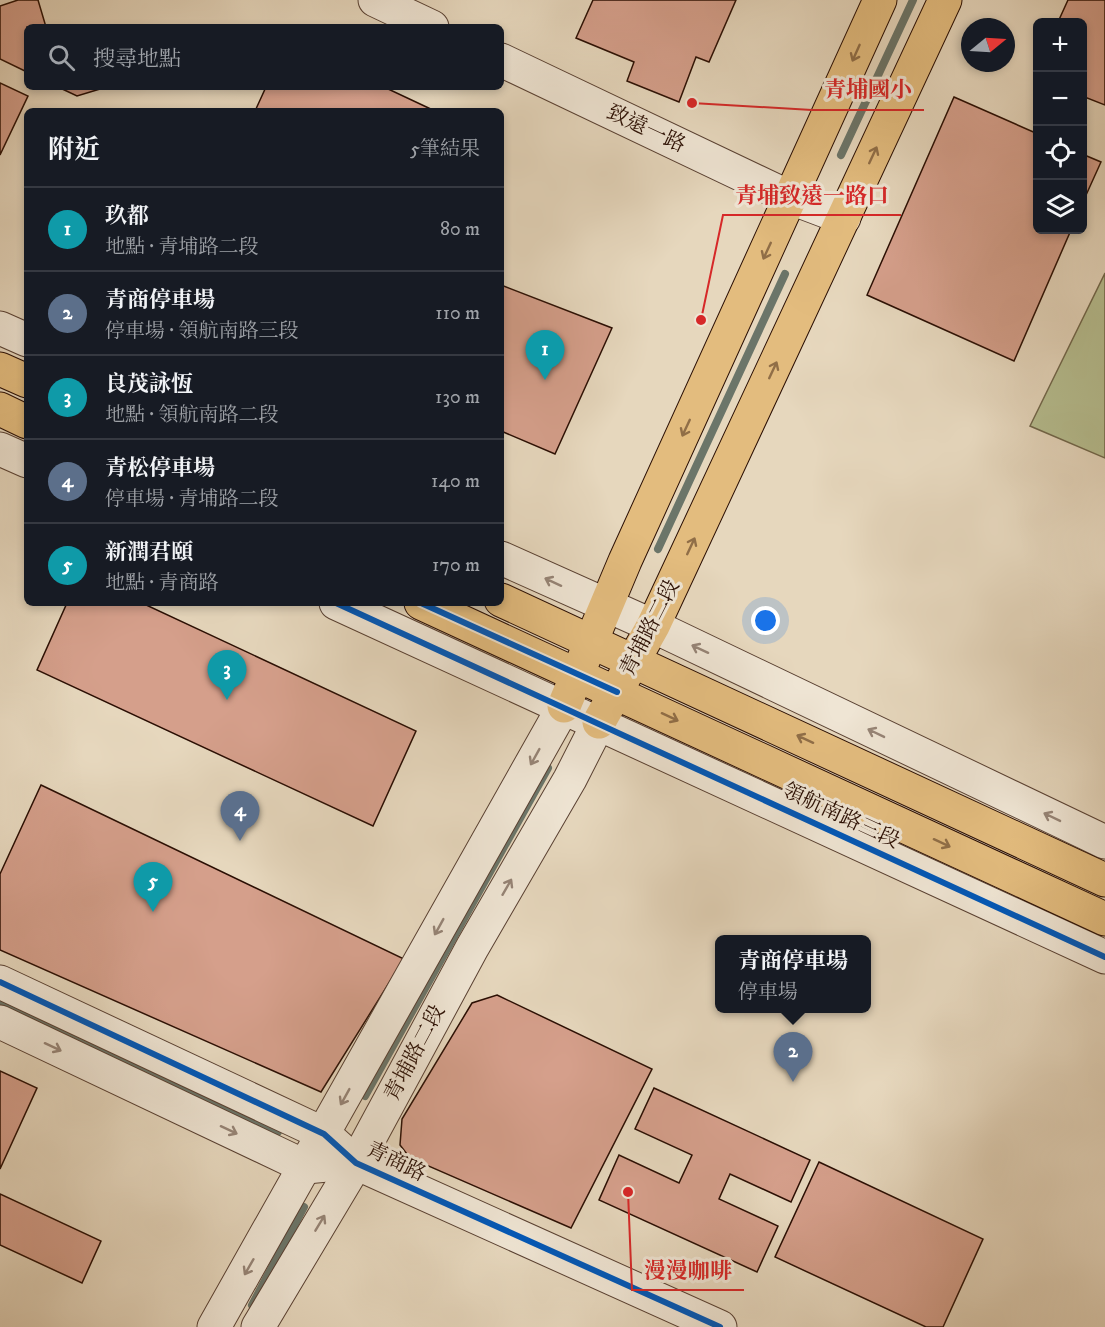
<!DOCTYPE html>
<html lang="zh-TW">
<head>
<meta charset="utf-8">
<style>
  body { margin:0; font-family:"IM FELL DW Pica","Noto Serif TC",serif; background:#242831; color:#f1f3f6 }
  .controls { position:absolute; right:18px; top:18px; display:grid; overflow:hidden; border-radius:9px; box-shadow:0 3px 9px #0003 }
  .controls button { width:54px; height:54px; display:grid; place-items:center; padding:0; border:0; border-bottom:2px solid #363941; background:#171b24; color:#f1f3f6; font:30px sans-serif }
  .compass { position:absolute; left:961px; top:18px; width:54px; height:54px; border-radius:50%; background:#171b24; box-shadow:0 3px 9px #0003; rotate:72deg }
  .you { position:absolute; left:766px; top:621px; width:21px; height:21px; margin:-15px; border:4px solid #fff; border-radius:50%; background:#1a73e8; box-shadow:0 0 0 9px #1a73e833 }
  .badge { display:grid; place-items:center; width:39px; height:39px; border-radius:50%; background:#c59692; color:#fff; font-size:20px; font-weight:700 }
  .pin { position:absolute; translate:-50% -50px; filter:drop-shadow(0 2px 3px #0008) }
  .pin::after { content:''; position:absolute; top:32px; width:21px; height:18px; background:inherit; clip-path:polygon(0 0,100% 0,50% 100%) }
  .popup { position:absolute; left:715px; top:935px; width:156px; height:78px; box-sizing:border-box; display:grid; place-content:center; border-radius:9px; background:#171b24; filter:drop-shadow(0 2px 4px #0005); font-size:20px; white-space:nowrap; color:#9ea1a6 }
  .popup b { font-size:22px; color:#f1f3f6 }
  .popup::after { content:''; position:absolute; left:50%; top:100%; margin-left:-12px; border:12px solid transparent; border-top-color:#171b24 }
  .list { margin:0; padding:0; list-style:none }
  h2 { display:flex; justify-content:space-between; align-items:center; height:78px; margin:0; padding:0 24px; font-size:26px }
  h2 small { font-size:20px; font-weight:400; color:#9ea1a6 }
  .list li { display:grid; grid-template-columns:39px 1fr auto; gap:18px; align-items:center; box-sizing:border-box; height:84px; padding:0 24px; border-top:2px solid #363941 }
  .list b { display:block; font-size:22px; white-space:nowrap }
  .list p { margin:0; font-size:20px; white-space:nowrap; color:#9ea1a6 }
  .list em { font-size:20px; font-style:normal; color:#9ea1a6 }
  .icon { flex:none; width:33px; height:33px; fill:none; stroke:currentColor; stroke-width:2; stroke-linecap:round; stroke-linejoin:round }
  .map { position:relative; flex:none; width:1105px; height:1327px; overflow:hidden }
  .search { position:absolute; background:#171b24; box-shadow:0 3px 9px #0003; left:24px; top:24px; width:480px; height:66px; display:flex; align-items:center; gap:15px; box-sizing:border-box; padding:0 21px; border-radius:9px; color:#9ea1a6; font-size:22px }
  .panel { position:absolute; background:#171b24; box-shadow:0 3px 9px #0003; left:24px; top:108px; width:480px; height:498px; border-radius:9px }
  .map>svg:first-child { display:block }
  .green { fill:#b6be90; stroke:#70664a; stroke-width:1.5 }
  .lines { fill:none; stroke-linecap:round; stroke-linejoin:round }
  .stream { stroke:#6b7569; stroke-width:8 }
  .building { fill:#d59f8b; stroke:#2a0e03; stroke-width:1.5 }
  .minor-casing { stroke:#594032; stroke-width:35 }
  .major-casing { stroke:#2a0e03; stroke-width:35 }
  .minor { stroke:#efe5d4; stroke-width:33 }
  .major { stroke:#e3bc7e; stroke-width:33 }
  .cycleway-casing { stroke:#efe5d4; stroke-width:10 }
  .cycleway { stroke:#0057b8; stroke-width:6 }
  .oneway { stroke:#906e47 }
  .oneway2 { stroke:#968476 }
  .labels { text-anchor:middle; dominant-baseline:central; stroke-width:6; stroke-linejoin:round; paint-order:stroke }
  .street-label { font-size:21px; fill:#2a0e03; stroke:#efe5d4 }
  .leader { fill:none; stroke:#d62828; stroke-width:2 }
  .callout-dot { fill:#d62828; stroke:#efe5d4; stroke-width:2 }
  .callout-label { font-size:22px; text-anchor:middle; font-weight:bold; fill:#d62828; stroke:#efe5d4; stroke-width:6; stroke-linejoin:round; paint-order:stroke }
</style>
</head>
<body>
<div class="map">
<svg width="1105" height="1327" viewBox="0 0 1105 1327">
  <rect width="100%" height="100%" fill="#e6d7bd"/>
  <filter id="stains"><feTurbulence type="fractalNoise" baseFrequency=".00333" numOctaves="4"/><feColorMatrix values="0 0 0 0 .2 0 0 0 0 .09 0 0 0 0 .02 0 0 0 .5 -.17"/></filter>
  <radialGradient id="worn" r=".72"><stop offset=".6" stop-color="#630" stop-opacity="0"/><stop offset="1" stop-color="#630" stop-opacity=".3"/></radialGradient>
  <path class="green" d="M1105 273V458L1030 426Z"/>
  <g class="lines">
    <g class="stream">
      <path d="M841 155 913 0"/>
      <path d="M658 549 785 274"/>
      <path d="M0 1003 278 1132"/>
      <path d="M365 1096 548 768"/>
      <path d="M252 1305 304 1207"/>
    </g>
  </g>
  <g class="building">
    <path d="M18 0H38L46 27H27V72L0 59V6Z"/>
    <path d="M593 0H736L709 62 696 57 679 102 627 81 634 62 576 38Z"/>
    <path d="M1068 0H1105V105L1082 96V22H1058Z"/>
    <path d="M0 83 28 96 0 155Z"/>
    <path d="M58 87H99L100 89 77 96Z"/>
    <path d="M266 87H384L435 111H255Z"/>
    <path d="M954 97 1038 134V230H1071L1014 361 867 295Z"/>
    <path d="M1082 154 1101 162 1082 204Z"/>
    <path d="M501 285 612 328 555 454 501 431Z"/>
    <path d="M67 603H142L416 731 373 826 37 670Z"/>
    <path d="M41 785 404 959 321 1092 0 950V874Z"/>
    <path d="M497 995 652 1069 571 1228 410 1158 400 1145 402 1119 472 1003Z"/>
    <path d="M0 1071 37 1088 0 1169Z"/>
    <path d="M654 1088 810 1160 791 1202 730 1174 719 1199 778 1226 757 1272 599 1200 619 1155 679 1183 692 1155 635 1129Z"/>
    <path d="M819 1162 983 1239 943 1327H926L775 1257Z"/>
    <path d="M0 1194 101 1241 82 1283 0 1245Z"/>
  </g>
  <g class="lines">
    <defs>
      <g id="minor">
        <path d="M375 0 432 27"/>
        <path d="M501 60 791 198 844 218"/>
        <path d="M0 328 27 340"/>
        <path d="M0 449 27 461"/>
        <path d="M501 558 653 626 1105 842"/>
        <path d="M336 603 1105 957"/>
        <path d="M0 982 324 1134 356 1163 720 1327"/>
        <path d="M0 1022 306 1167 327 1165"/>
        <path d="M214 1327 564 706"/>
        <path d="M258 1327 356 1163 472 948 570 779 599 722"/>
      </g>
      <g id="major">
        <path d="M0 369 27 381"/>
        <path d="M0 409 27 422"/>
        <path d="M501 600 1105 880"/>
        <path d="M421 603 1105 919"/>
        <path d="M564 706 625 561 880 0"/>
        <path d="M599 722 653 626 945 0"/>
      </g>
    </defs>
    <use href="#minor" class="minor-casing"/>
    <use href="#major" class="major-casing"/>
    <use href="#minor" class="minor"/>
    <use href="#major" class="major"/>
    <defs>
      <g id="cycleway">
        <path d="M336 603 1105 957"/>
        <path d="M421 603 617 692"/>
        <path d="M0 982 324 1134 356 1163 720 1327"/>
      </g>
    </defs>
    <use href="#cycleway" class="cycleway-casing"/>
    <use href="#cycleway" class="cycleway"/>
  </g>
  <defs><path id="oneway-shaft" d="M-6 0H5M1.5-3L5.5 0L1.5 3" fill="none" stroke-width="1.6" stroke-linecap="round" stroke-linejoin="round" transform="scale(1.5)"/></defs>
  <g class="oneway">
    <use href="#oneway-shaft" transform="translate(856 53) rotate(114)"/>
    <use href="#oneway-shaft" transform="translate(873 155) rotate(-65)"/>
    <use href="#oneway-shaft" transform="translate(767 251) rotate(115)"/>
    <use href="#oneway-shaft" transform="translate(773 370) rotate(-65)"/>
    <use href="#oneway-shaft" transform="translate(686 428) rotate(115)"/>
    <use href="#oneway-shaft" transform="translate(691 546) rotate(-65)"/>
    <use href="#oneway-shaft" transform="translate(670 717) rotate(25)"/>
    <use href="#oneway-shaft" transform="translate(805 739) rotate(-155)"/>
    <use href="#oneway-shaft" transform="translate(942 843) rotate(25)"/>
  </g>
  <g class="oneway2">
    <use href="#oneway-shaft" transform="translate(553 582) rotate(-155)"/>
    <use href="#oneway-shaft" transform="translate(700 649) rotate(-155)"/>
    <use href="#oneway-shaft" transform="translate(876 733) rotate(-154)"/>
    <use href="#oneway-shaft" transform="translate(535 757) rotate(119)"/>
    <use href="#oneway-shaft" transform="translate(1052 817) rotate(-154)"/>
    <use href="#oneway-shaft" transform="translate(507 887) rotate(-60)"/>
    <use href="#oneway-shaft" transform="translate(439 927) rotate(119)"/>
    <use href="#oneway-shaft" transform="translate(53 1047) rotate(25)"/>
    <use href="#oneway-shaft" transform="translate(345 1097) rotate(119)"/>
    <use href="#oneway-shaft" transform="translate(229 1130) rotate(25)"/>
    <use href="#oneway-shaft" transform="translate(320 1223) rotate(-59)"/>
    <use href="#oneway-shaft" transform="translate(249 1267) rotate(120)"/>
  </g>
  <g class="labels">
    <g class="street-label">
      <text transform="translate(646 129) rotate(25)">致遠一路</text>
      <text transform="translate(650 628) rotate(-63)">青埔路二段</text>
      <text transform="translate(841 816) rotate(25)">領航南路三段</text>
      <text transform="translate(415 1053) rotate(-62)">青埔路二段</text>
      <text transform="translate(396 1162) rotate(26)">青商路</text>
    </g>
  </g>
  <path class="leader" d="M692 103L812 110H924M701 320L723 215H901M628 1192L632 1290H744"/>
  <g class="callout-dot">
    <circle cx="692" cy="103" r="6"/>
    <circle cx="701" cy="320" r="6"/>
    <circle cx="628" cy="1192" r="6"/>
  </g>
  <g class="callout-label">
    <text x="868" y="97">青埔國小</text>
    <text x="812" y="203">青埔致遠一路口</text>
    <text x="688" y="1278">漫漫咖啡</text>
  </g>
  <rect width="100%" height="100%" filter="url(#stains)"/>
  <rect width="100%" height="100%" fill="url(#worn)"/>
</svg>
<div class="controls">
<button>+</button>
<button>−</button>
<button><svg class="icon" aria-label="locate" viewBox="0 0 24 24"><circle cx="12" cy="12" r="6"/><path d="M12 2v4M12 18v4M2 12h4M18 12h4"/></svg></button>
<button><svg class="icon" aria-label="layers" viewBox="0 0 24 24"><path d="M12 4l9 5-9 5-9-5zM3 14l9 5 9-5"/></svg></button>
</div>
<svg class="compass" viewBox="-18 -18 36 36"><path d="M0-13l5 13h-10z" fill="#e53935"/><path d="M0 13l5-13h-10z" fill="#9ea1a6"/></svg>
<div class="you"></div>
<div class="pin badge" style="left:545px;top:380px;background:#0f9aa8">1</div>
<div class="pin badge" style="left:793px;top:1082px;background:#5c6f8a">2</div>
<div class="popup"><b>青商停車場</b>停車場</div>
<div class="pin badge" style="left:227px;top:700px;background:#0f9aa8">3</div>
<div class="pin badge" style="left:240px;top:841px;background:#5c6f8a">4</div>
<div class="pin badge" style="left:153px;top:912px;background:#0f9aa8">5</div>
<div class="search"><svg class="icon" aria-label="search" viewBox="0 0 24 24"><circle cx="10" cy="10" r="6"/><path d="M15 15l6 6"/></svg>搜尋地點</div>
<section class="panel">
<h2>附近<small>5筆結果</small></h2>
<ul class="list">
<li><span class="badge" style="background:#0f9aa8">1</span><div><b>玖都</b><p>地點 · 青埔路二段</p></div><em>80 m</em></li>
<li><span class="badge" style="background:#5c6f8a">2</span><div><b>青商停車場</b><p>停車場 · 領航南路三段</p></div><em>110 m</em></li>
<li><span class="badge" style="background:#0f9aa8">3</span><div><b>良茂詠恆</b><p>地點 · 領航南路二段</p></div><em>130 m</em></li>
<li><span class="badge" style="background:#5c6f8a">4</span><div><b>青松停車場</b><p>停車場 · 青埔路二段</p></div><em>140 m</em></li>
<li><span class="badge" style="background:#0f9aa8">5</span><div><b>新潤君頤</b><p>地點 · 青商路</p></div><em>170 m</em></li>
</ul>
</section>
</div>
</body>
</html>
